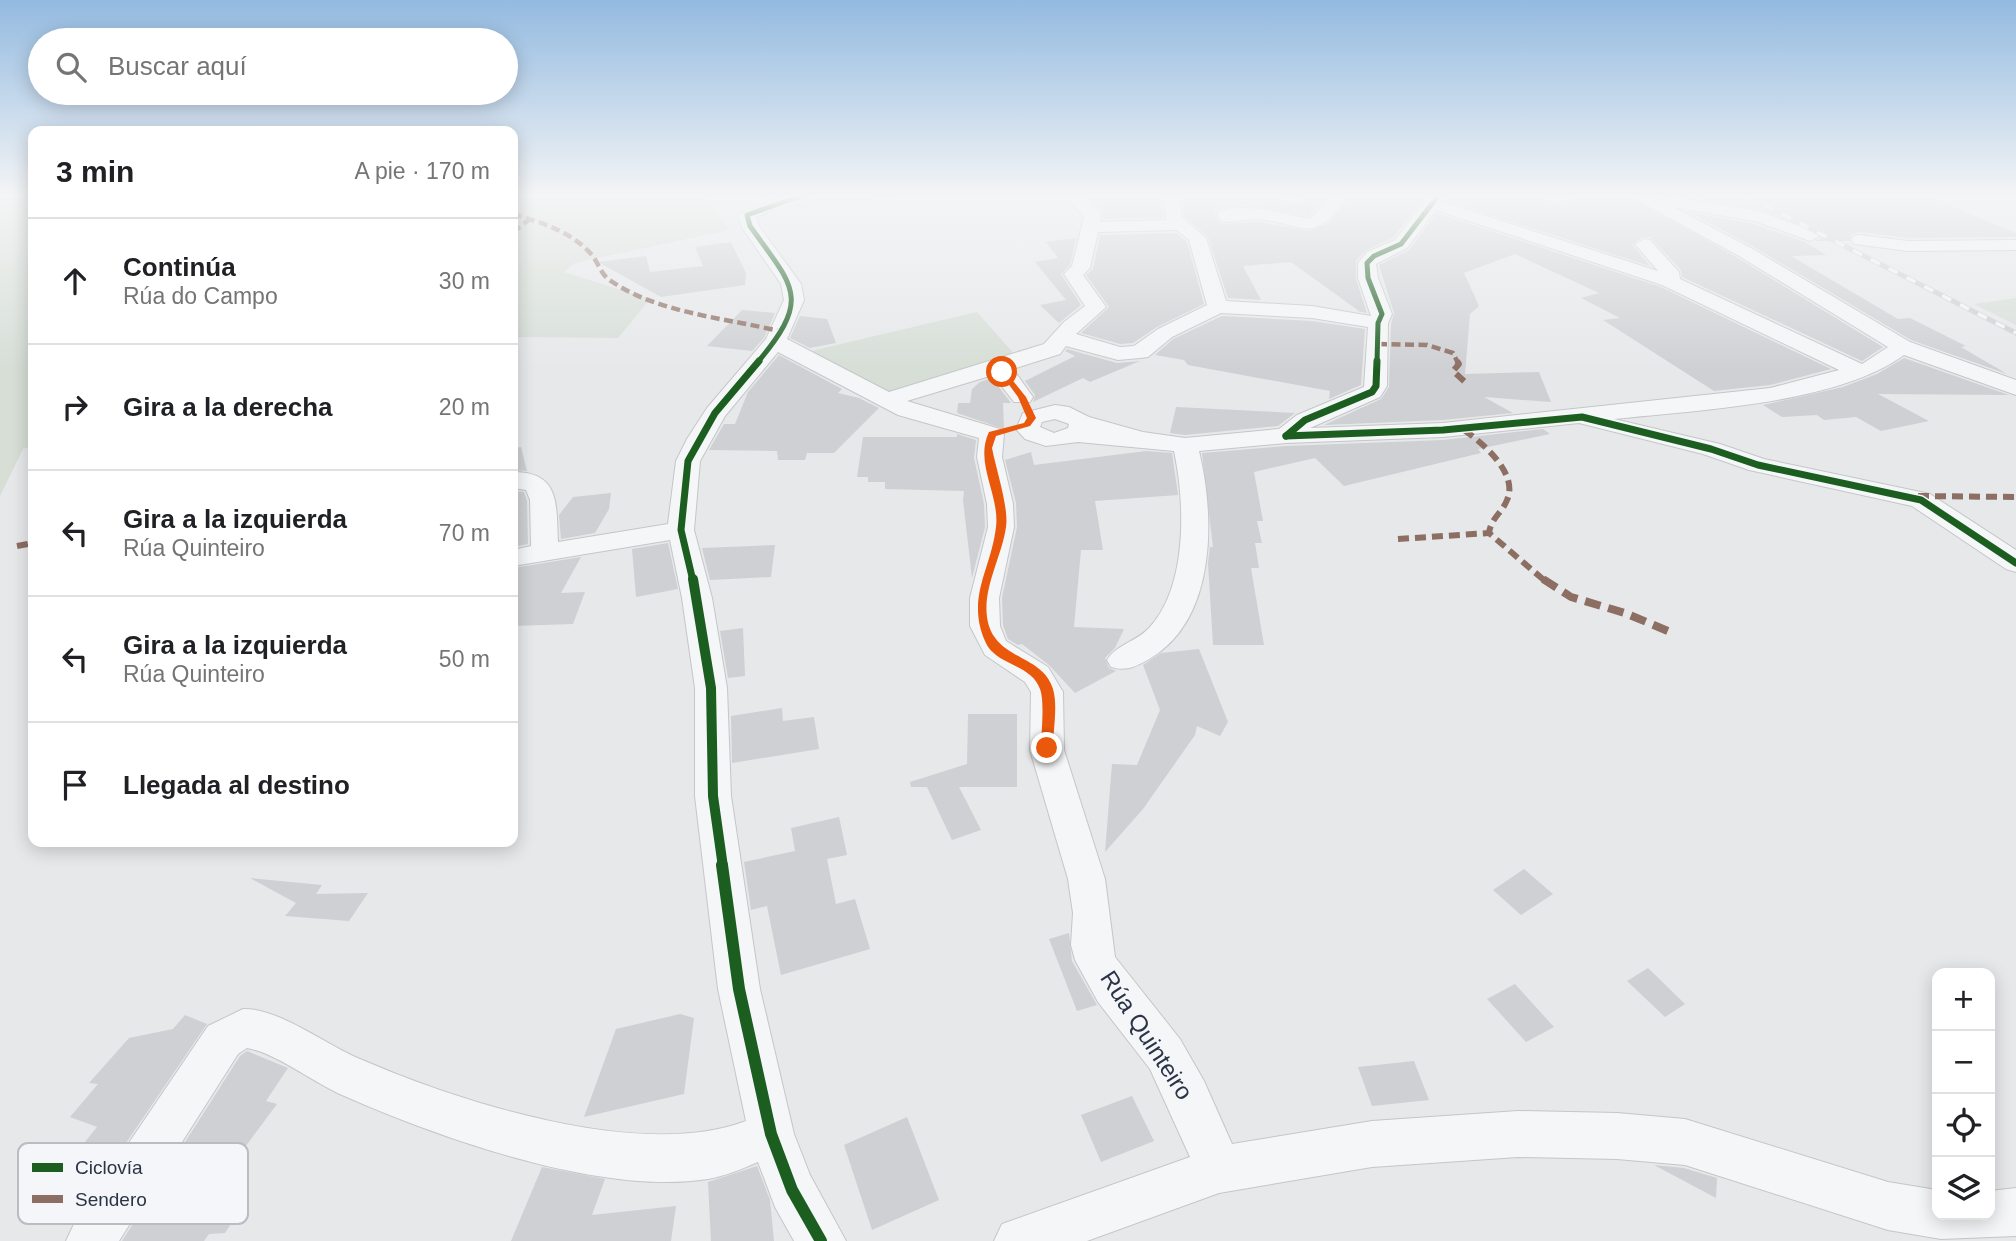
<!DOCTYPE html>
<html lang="es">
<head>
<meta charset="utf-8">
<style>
  body { margin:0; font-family:Arial,sans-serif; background:#f2f2f2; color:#202124 }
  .controls { position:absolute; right:21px; bottom:21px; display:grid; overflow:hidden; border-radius:14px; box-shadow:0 4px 18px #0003 }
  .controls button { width:63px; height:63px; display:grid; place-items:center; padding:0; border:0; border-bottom:2px solid #e0e0e0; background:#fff; color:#202124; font:35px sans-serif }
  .stop { position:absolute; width:21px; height:21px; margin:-16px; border:5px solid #ea580c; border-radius:50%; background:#fff }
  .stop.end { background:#ea580c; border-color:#fff; box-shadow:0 2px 7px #0008 }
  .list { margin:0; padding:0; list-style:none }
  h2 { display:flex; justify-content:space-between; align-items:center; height:91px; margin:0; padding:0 28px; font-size:30px }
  h2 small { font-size:23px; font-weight:400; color:#757577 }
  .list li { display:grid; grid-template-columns:46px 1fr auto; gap:21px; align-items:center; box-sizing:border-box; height:126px; padding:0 28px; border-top:2px solid #e0e0e0 }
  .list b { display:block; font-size:26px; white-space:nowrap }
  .list p { margin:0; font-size:23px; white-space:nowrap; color:#757577 }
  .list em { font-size:23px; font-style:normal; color:#757577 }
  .icon { flex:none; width:38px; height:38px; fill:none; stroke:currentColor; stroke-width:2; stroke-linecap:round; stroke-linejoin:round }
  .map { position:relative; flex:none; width:2016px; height:1241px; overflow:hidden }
  .search { position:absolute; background:#fff; box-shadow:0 4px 18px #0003; left:28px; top:28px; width:490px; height:77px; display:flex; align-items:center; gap:18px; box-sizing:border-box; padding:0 24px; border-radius:38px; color:#757577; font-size:26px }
  .panel { position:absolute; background:#fff; box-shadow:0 4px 18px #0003; left:28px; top:126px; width:490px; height:721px; border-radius:14px }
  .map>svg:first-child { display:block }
  .green { fill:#d6ded6 }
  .building { fill:#ced0d3 }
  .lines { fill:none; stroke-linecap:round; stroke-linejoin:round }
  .minor-casing { stroke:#c4c6c8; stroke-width:2 }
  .minor { fill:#f5f6f7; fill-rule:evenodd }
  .rail-casing { stroke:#cecfd2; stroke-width:5 }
  .rail { stroke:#f4f6f9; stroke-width:3.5; stroke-dasharray:10; stroke-linecap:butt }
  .quiet-far2 { stroke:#8d6e63; stroke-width:4.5; stroke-dasharray:9 4.5; stroke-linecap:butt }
  .quiet-far1 { stroke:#8d6e63; stroke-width:6; stroke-dasharray:11 6; stroke-linecap:butt }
  .quiet { stroke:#8d6e63; stroke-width:8; stroke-dasharray:16 8; stroke-linecap:butt }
  .cycleway-far3-casing { stroke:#f4f6f9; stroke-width:8 }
  .cycleway-far2-casing { stroke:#f4f6f9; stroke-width:10 }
  .cycleway-far1-casing { stroke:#f4f6f9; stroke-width:14 }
  .cycleway-casing { stroke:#f4f6f9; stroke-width:17 }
  .cycleway-far3 { stroke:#1b5e20; stroke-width:5 }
  .cycleway-far2 { stroke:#1b5e20; stroke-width:7 }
  .cycleway-far1 { stroke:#1b5e20; stroke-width:10 }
  .cycleway { stroke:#1b5e20; stroke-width:12 }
  .route { fill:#ea580c }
  .labels { text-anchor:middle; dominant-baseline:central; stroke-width:5; stroke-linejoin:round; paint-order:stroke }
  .street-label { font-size:24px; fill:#2b3445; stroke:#f4f6f9 }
  .key { fill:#f4f6f9; stroke:#b8bcc3; stroke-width:2 }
  .key-label { font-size:19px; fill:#2b3445 }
</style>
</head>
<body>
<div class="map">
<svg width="2016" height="1241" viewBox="0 0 2016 1241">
  <rect width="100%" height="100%" fill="#e6e8ea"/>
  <g class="green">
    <path d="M0 196H33V446L23 449 0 496Z"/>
    <path d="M513 196H704L729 230 575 263 564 272 650 299 618 338 513 337Z"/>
    <path d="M820 196H893L842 205 789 207Z"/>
    <path d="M2016 298V325L1974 304Z"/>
    <path d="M977 312 1016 356 892 393 807 352Z"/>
  </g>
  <g class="building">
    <path d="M1087 196H1160L1163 217 1103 219V210Z"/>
    <path d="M1182 196H1220L1225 199 1268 196 1302 206 1303 196H1327L1309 216 1248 205 1224 207 1214 213 1221 224 1259 222 1309 231 1328 223 1351 196H1426L1393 238 1366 250 1356 261V279L1367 313 1356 311H1359L1291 262 1243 266 1261 300 1228 298 1208 237 1184 216Z"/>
    <path d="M1449 196H1537L1552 203 1592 196H1628L1738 258 1883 347 1862 361 1682 277 1681 270 1650 237H1643L1632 244 1650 266 1446 201Z"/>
    <path d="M1681 196H1926L2016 233V237L1908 238 1860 232 1852 234 1849 241H1816L1822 237 1817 230 1760 209Z"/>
    <path d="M1689 212 1754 224 1805 242 1826 255 1791 256 1898 319 1910 318 1966 346 1961 347 2007 374 1911 340 1752 246Z"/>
    <path d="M1437 213 1661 287 1831 369 1770 385 1714 391 1603 320 1620 318 1581 298 1599 293 1515 254 1464 273 1479 306 1470 314 1465 374 1539 372 1551 402 1484 397 1513 413 1443 420 1324 425 1381 399 1389 387 1391 324 1394 313 1379 265 1409 250Z"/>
    <path d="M1176 233 1187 242 1204 304 1157 327 1133 343 1120 344 1081 333 1109 307 1086 275 1093 269 1100 235Z"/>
    <path d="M1076 238 1070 265 1061 274 1081 305 1059 323 1040 305 1066 300 1035 262 1058 258 1046 242Z"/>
    <path d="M731 242 746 273 745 285 661 297 598 262 646 256 650 272 703 266 695 247Z"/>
    <path d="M742 310 775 313 764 338 752 351 707 346Z"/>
    <path d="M800 316 827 319 836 343 810 348 790 338Z"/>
    <path d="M1222 316 1312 321 1365 329 1361 385 1329 399 1330 391 1188 365 1184 360 1155 355 1173 339Z"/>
    <path d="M1067 349 1117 363 1140 361 1090 382 1083 378 1033 402 1035 395 1025 381 1075 356 1065 351Z"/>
    <path d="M779 355 842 389 838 393 859 398 879 408 834 453H807L805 460H778L777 451 709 450 724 424H735L748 392Z"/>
    <path d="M1904 358 2009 395 1878 394 1929 421 1881 431 1856 417 1824 420 1817 415 1782 417 1763 405 1843 387 1877 374Z"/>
    <path d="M992 378 1011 403H1003L1004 429 957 413 958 403H970L972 389 980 382Z"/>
    <path d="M1176 407 1295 413 1278 426 1185 435 1170 433Z"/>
    <path d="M1543 429 1550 434 1478 449 1481 453 1344 486 1315 458 1254 472 1263 521H1257L1262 543H1255L1259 568H1251L1264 645H1213L1208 563 1210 547H1213L1202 453 1286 446 1443 440Z"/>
    <path d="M957 434 976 440 974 458 984 504 985 527 972 578 963 500 964 491 885 489V482H868V477H857L863 437H957Z"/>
    <path d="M521 447 527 471 513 470V448Z"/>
    <path d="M1146 451 1172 453 1178 495 1095 501 1103 550H1081L1074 627 1124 629 1115 648 1105 658 1109 668 1116 671 1075 693 1049 665 1022 644 1018 645 1008 639 1003 625 1002 598 1017 527 1016 503 1005 460 1031 452 1034 465Z"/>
    <path d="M513 491 524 492 527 501 528 544 513 547Z"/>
    <path d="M611 493 609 509 595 533 561 539 559 515 573 497Z"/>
    <path d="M668 543 678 589 636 597 632 549Z"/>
    <path d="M775 545 771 577 710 580 702 548Z"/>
    <path d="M581 557 561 593 585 592 573 624 513 626V568Z"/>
    <path d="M743 628 745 676 728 678 720 631Z"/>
    <path d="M1199 649 1228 722 1220 736 1197 726 1195 735 1143 809 1105 852 1112 764 1137 765 1160 710 1143 665 1161 653Z"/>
    <path d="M782 708 783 721 814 717 819 749 732 763 731 716Z"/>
    <path d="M968 714H1017V787H959L981 830 952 840 927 787H911L910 782 967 764Z"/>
    <path d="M839 817 847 855 827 859 836 904 855 899 870 949 781 975 767 906 751 910 744 862 795 851 791 828Z"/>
    <path d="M1524 869 1553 894 1521 915 1493 890Z"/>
    <path d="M250 878 322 885 316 894 368 893 349 921 285 916 296 903Z"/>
    <path d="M1069 933 1072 961 1097 1005 1077 1011 1049 939Z"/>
    <path d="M1648 968 1685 1004 1665 1017 1627 981Z"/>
    <path d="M1515 984 1554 1027 1526 1042 1487 999Z"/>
    <path d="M680 1014 694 1018 684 1094 584 1117 616 1029Z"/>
    <path d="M185 1015 207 1024 81 1209H31L97 1127 70 1117 98 1084 89 1083 129 1038 173 1029Z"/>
    <path d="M247 1051 288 1068 266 1101 277 1104 214 1189 249 1197 225 1233 209 1234 204 1241H122L240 1056Z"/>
    <path d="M1414 1061 1429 1100 1372 1106 1358 1067Z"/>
    <path d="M1132 1096 1154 1141 1101 1162 1081 1115Z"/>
    <path d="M907 1117 939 1200 872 1230 844 1145Z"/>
    <path d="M1654 1165 1684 1168 1717 1178 1716 1198Z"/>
    <path d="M757 1166 770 1200 774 1241H711L708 1182Z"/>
    <path d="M542 1167 605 1179 592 1215 676 1206 671 1241H511Z"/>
  </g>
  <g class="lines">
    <defs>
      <g id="minor">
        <path d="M785 196H809L756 217 759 226 801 284 804 300 787 339 889 392 1044 344 1064 322 1085 306 1064 274 1072 266 1084 217 1065 196H1083L1101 212 1100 222 1166 220 1163 196H1179L1182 217 1206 238 1226 301 1312 306 1371 316 1358 278V263L1367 252 1395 240 1429 196H1446L1442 202 1658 271 1635 244 1644 239 1650 240 1679 272 1680 279 1862 364 1888 347 1739 256 1630 196H1651L1662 202 1670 197 1759 211 1816 232 1819 236 1810 241 1755 221 1673 207 1751 248 1910 342 2016 380V395L1904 355C1837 404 1697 410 1614 419L1720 444 1764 459 1930 494 2016 550V572L2006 569 1912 506 1749 470 1703 454 1579 423 1443 437 1286 443 1199 451C1215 516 1217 618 1151 658 1137 666 1127 672 1111 667L1107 660C1116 645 1137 641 1149 628 1188 586 1185 503 1174 451L1078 442 1046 446 1025 439 1016 429 1023 413 1055 405 1069 407 1089 417 1143 432 1185 438 1279 429 1297 415 1364 387 1368 327 1312 318 1221 313 1172 337 1148 357 1140 358 1118 360 1066 346 1060 354 1013 369 1033 397 1030 402H1014L993 375 907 401 1000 429 1004 434 1002 457 1013 504 1014 527 999 598 1000 626 1006 641 1048 667 1063 692 1064 750 1105 879 1115 957 1180 1039 1204 1081 1232 1144 1372 1121 1518 1111 1617 1113 1685 1119 1888 1182 1937 1190V1215H1990V1191L2016 1188V1236L1941 1239 1888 1230 1685 1165 1617 1159 1518 1157 1372 1167 1219 1193 1087 1241H994L1002 1224 1190 1157 1150 1069 1098 1002 1075 960 1071 945 1073 913 1068 879 1030 750 1031 692 1025 682 985 655 970 626V598L988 527 987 504 977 457 979 438 898 415 778 352 725 416 700 461 694 530 712 598 727 688 731 796 760 989 794 1134 810 1175 846 1241H794L775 1207 758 1162C742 1169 725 1176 708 1179 601 1196 440 1138 342 1095 314 1083 276 1053 247 1048L238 1054 119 1241H66L74 1224 208 1026 243 1009C279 1008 326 1045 360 1059 459 1102 641 1161 746 1121L718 989 695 796V688L682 598 670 540 513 566V550L531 546 530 500 526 490 513 488V472C561 472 556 505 558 542L668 524 676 461 687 439 707 408 766 339 784 300 781 284 741 226 738 215ZM1436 210 1662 285 1839 370 1770 388 1443 423 1310 428 1380 397 1387 386 1388 323 1392 314 1378 278 1376 264 1407 248ZM1177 230 1189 240 1207 305 1158 329 1134 346 1120 347 1076 334 1106 307 1083 275 1090 268 1098 232ZM1055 419 1069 424 1068 428 1054 433 1040 427 1042 422Z"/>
        <path d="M1331 196H1348C1313 245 1310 226 1259 219 1245 218 1233 224 1221 221L1217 214C1231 199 1291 215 1310 219Z"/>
        <path d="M1860 235 1908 241 2016 240V250L1908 251 1854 244 1851 240 1854 236Z"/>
      </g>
    </defs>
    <use href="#minor" class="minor-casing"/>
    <use href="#minor" class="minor"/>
    <defs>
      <path id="rail" d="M1746 196 2016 333"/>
    </defs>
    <use href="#rail" class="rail-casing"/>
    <use href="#rail" class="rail"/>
    <g class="quiet-far2">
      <path d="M513 214C542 223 571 231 592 255 599 264 601 275 611 281 658 313 725 318 779 331"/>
      <path d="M513 232 530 219"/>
      <path d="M1378 344 1427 345 1453 353 1458 363"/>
    </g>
    <g class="quiet-far1">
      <path d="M1457 361 1459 364 1453 371 1465 382"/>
      <path d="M1464 430C1483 443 1519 474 1507 500 1502 513 1491 518 1489 533L1545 581"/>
      <path d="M1918 496 2016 497"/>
      <path d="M1398 539 1489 533"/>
      <path d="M17 546 33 543"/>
    </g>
    <path class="quiet" d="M1543 579 1571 597 1625 613 1675 634"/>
    <defs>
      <g id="cycleway-far3">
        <path d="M757 363C813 297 793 287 750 226L747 215 801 196"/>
        <path d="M1377 363 1378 323 1382 314 1368 278 1367 263 1374 256 1401 244 1438 196"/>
      </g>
      <g id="cycleway-far2">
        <path d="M1286 436 1443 430 1582 417 1711 449 1758 465 1921 500 2016 563"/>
        <path d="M1286 436 1305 420 1372 392 1376 386 1377 361"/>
        <path d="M693 581 681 530 688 461 715 413 759 361"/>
      </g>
      <path id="cycleway-far1" d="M693 579 711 688 713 796 723 867"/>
      <path id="cycleway" d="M722 865 739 989 771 1134 792 1190 821 1241"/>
    </defs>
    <use href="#cycleway-far3" class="cycleway-far3-casing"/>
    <use href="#cycleway-far2" class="cycleway-far2-casing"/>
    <use href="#cycleway-far1" class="cycleway-far1-casing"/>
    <use href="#cycleway" class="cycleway-casing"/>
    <use href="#cycleway-far3" class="cycleway-far3"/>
    <use href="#cycleway-far2" class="cycleway-far2"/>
    <use href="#cycleway-far1" class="cycleway-far1"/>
    <use href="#cycleway" class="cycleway"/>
  </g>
  <linearGradient id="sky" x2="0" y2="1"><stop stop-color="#93bae0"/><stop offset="0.53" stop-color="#f4f5f6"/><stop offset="1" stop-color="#f4f5f6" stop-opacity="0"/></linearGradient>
  <rect width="2016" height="370" fill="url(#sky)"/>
  <path class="route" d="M999 371H1005L1026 397 1036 418 1030 426 996 436 992 448C996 469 1009 508 1006 527 1002 556 983 587 987 617 993 661 1042 653 1053 689 1058 706 1053 731 1053 748L1047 753 1041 748C1041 734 1045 702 1040 689 1031 663 995 666 985 641 966 597 991 570 996 527 1000 495 974 463 989 432L1024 423 1027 418 1018 397Z"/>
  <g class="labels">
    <g class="street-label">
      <text transform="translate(1147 1035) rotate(57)">Rúa Quinteiro</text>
    </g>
  </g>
  <rect x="18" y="1143" width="230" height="81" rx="10" class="key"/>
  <rect x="32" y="1163" width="31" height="9" fill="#1b5e20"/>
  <rect x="32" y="1195" width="31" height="8" fill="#8d6e63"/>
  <g class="key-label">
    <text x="75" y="1174">Ciclovía</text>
    <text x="75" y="1206">Sendero</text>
  </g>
</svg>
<div class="controls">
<button>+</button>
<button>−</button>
<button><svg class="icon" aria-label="locate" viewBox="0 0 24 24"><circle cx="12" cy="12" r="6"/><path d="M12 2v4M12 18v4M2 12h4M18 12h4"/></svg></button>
<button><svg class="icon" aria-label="layers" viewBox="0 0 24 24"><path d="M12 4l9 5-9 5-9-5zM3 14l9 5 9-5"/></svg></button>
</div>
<div class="stop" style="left:1002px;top:372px"></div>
<div class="stop end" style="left:1047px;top:748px"></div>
<div class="search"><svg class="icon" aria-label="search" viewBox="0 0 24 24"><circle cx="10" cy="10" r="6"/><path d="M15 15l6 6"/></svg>Buscar aquí</div>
<section class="panel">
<h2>3 min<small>A pie · 170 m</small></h2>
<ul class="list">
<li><svg class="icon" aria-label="ahead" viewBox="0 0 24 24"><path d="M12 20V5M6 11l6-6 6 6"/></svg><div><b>Continúa</b><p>Rúa do Campo</p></div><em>30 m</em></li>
<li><svg class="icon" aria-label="right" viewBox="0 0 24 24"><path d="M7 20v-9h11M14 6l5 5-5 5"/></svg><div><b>Gira a la derecha</b></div><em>20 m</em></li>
<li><svg class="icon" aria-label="left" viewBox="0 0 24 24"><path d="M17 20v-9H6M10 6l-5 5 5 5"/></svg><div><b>Gira a la izquierda</b><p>Rúa Quinteiro</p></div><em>70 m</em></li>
<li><svg class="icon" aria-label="left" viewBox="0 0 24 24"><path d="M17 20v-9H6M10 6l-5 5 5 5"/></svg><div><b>Gira a la izquierda</b><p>Rúa Quinteiro</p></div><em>50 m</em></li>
<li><svg class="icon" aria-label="arrive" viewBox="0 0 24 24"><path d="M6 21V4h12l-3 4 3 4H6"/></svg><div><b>Llegada al destino</b></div></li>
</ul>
</section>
</div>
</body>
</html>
